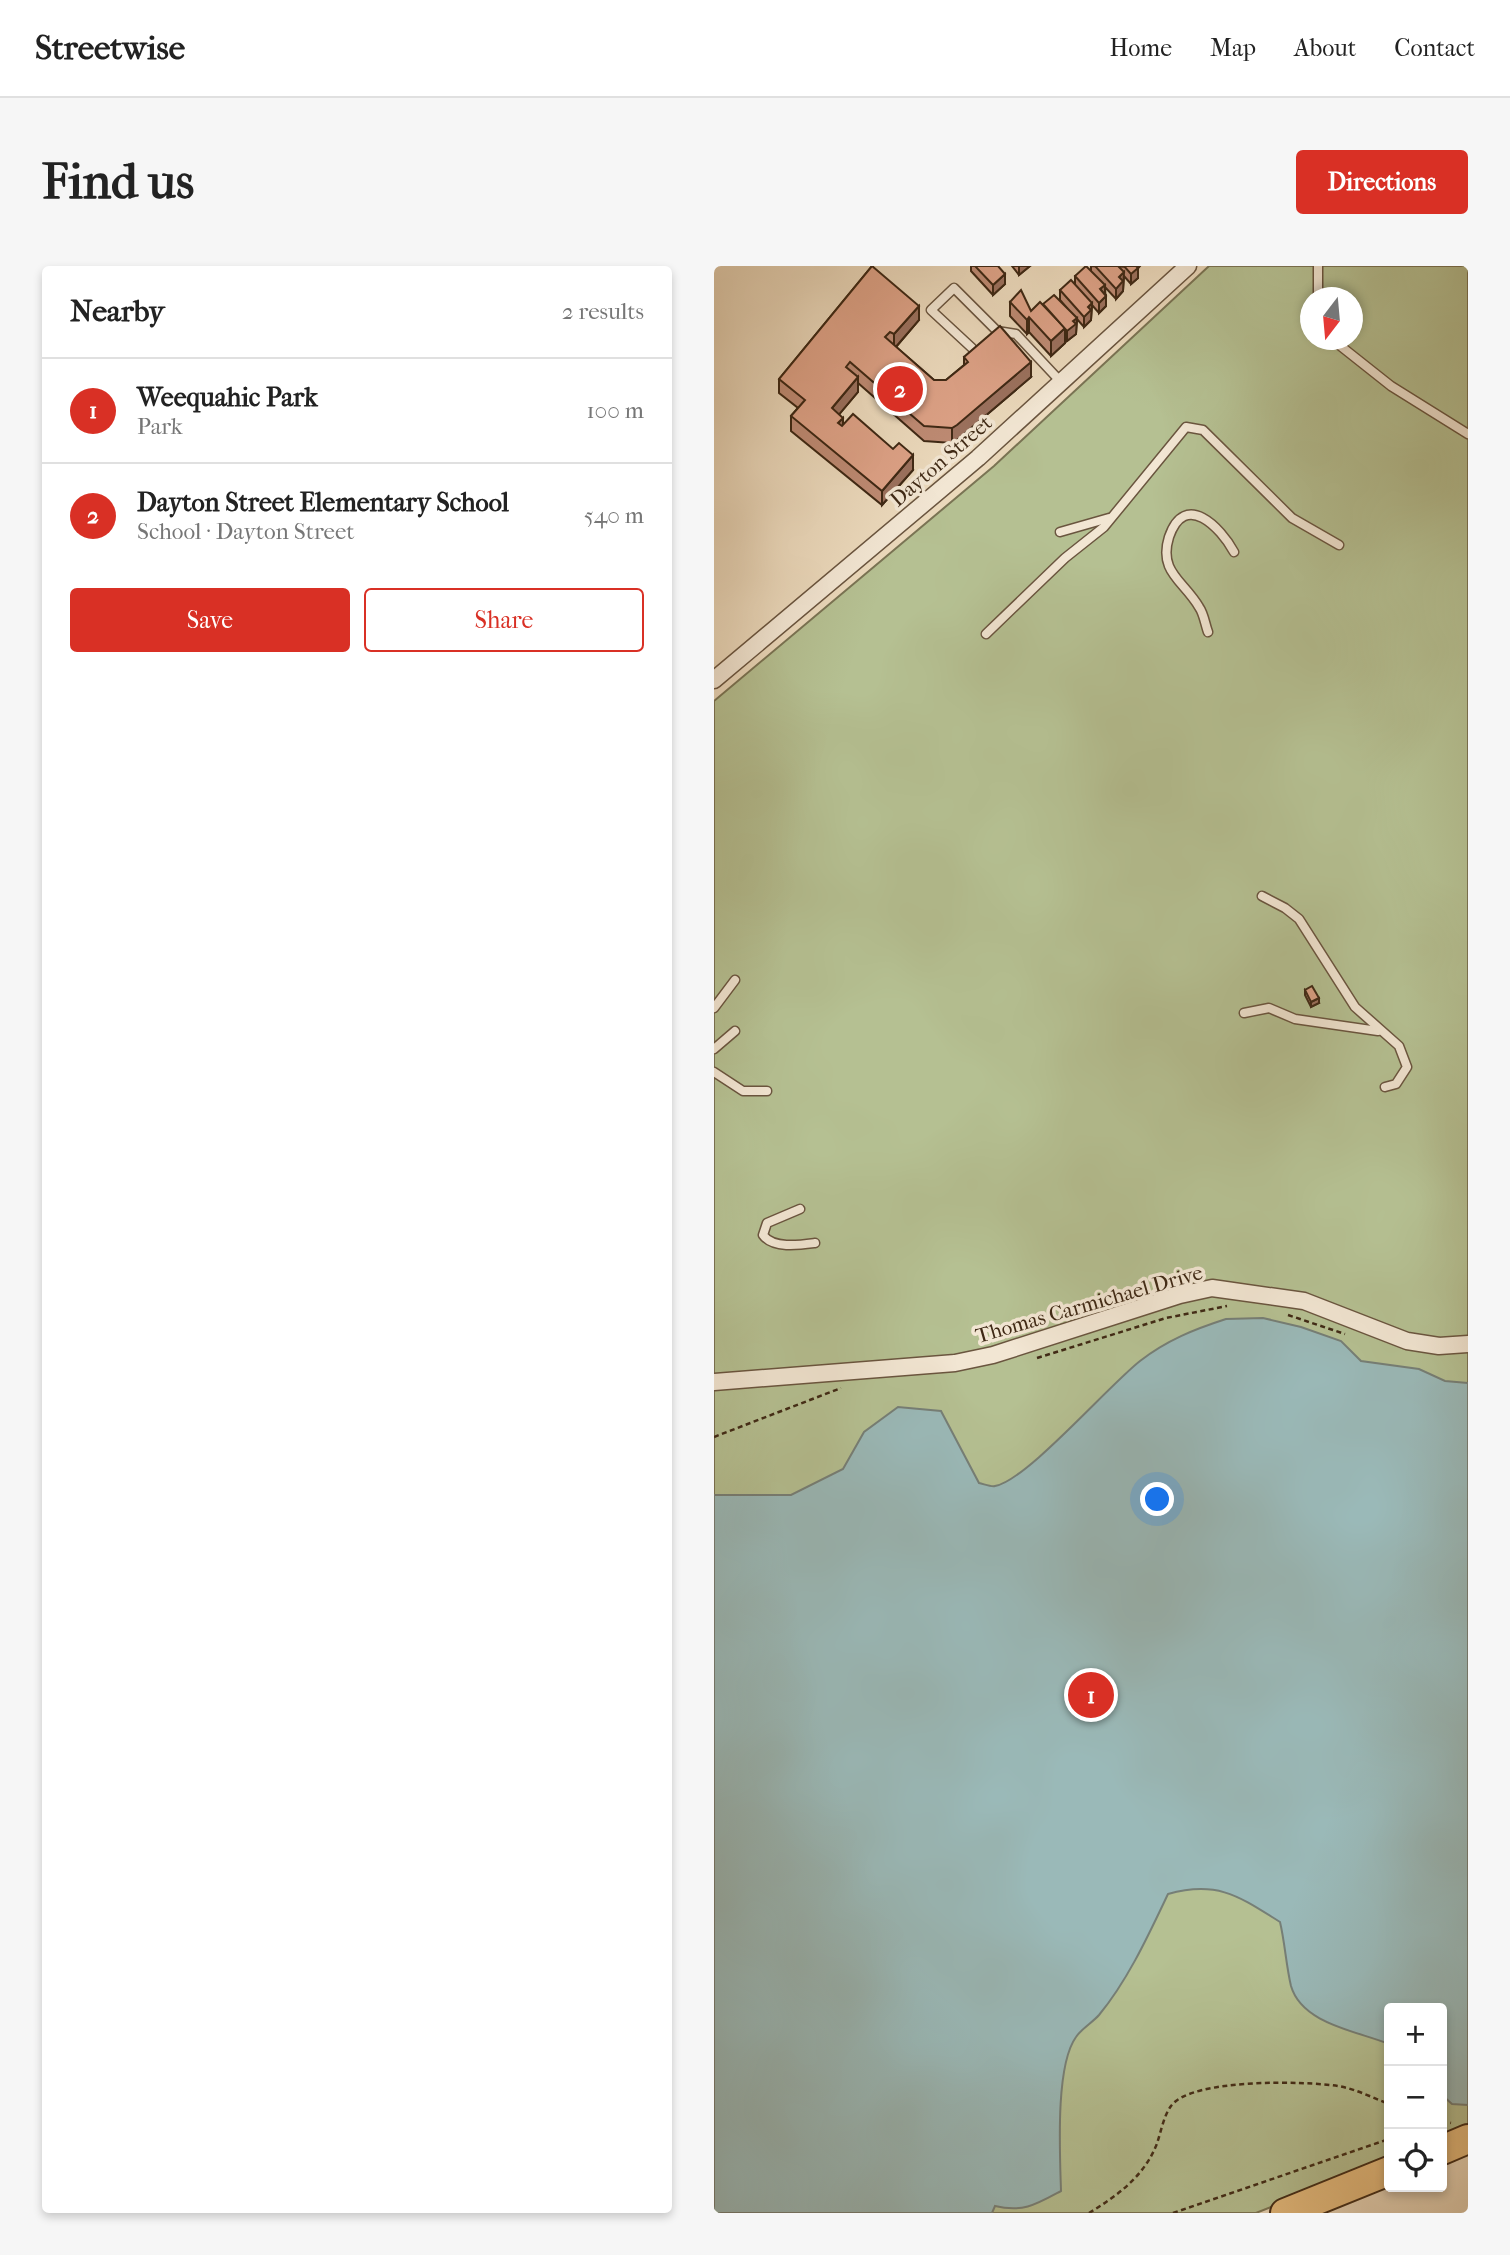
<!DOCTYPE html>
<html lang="en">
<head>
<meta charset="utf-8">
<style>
  body { margin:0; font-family:"IM FELL French Canon",serif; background:#f6f6f6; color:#222 }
  .controls { position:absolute; right:21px; bottom:21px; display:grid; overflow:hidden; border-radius:7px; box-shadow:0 4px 10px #0003 }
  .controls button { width:63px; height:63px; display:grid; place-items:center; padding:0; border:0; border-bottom:2px solid #e0e0e0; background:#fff; color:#222; font:35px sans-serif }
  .compass { position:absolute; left:586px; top:21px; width:63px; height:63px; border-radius:50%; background:#fff; box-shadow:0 4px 10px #0003; rotate:196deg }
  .you { position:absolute; left:444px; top:1234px; width:24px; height:24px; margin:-18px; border:5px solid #fff; border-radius:50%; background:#1a73e8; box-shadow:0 0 0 10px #1a73e833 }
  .badge { display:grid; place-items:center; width:46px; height:46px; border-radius:50%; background:#d93025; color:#fff; font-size:23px; font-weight:700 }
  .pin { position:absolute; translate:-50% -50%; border:4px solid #fff; box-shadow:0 2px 7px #0006 }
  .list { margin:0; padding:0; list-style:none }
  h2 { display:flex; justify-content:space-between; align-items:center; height:91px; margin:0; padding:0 28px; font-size:30px }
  h2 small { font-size:23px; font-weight:400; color:#767676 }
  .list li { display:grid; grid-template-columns:46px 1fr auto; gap:21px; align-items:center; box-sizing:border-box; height:105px; padding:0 28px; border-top:2px solid #e0e0e0 }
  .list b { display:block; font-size:26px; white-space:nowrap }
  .list p { margin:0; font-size:23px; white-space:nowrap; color:#767676 }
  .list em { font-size:23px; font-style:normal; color:#767676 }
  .actions { display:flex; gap:14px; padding:21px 28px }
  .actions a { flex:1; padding:16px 0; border:2px solid #d93025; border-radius:7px; text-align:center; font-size:24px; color:#d93025 }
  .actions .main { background:#d93025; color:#fff }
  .icon { flex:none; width:38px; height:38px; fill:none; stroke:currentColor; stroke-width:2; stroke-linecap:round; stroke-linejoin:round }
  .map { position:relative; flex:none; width:754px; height:1947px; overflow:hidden; border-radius:7px }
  header { display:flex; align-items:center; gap:42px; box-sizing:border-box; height:98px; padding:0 35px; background:#fff; border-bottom:2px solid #e0e0e0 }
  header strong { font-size:33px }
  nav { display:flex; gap:38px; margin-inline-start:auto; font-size:24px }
  .intro { display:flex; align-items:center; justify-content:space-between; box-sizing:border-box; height:168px; padding:0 42px }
  h1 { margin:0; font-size:49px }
  .button { padding:18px 32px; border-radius:7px; background:#d93025; color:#fff; font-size:24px; font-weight:700 }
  main { display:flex; gap:42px; padding:0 42px }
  aside { flex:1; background:#fff; border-radius:7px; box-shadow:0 4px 10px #0003 }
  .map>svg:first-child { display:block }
  .green { fill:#b5c092; stroke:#7a7454; stroke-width:2; fill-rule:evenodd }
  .water { fill:#9ab9b8; stroke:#767f77; stroke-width:2 }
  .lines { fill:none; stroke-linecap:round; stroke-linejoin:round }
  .service-casing { stroke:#6a553f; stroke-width:11 }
  .minor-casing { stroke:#6a553f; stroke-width:19 }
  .motorway-casing { stroke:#3f2915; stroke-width:32 }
  .path { stroke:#3f2915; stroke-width:2.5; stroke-dasharray:5 3.5; stroke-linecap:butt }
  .service { stroke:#f2e6d3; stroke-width:8 }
  .minor { stroke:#f2e6d3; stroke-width:16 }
  .motorway { stroke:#e6bc7e; stroke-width:28 }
  .wall { fill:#be8b74; stroke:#3f2915; stroke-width:2 }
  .shaded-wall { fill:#9b715e; stroke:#3f2915; stroke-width:2 }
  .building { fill:#dda287; stroke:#3f2915; stroke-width:2 }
  .labels { text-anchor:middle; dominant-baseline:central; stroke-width:7; stroke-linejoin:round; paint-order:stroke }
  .street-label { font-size:21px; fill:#3f2915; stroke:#f2e6d3 }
</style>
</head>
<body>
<header>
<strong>Streetwise</strong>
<nav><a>Home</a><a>Map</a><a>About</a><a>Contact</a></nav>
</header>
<div class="intro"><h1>Find us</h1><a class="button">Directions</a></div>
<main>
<aside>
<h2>Nearby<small>2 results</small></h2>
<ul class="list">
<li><span class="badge">1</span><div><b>Weequahic Park</b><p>Park</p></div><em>100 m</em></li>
<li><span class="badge">2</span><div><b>Dayton Street Elementary School</b><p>School · Dayton Street</p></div><em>540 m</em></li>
</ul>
<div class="actions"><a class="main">Save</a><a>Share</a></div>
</aside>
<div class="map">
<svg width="754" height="1947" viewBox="0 0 754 1947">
  <rect width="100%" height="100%" fill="#ebd9bc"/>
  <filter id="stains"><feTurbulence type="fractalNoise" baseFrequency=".00286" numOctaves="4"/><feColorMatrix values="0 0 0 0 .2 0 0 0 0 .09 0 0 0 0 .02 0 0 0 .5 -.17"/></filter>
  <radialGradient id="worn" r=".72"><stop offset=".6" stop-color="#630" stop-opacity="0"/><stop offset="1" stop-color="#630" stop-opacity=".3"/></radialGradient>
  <path class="green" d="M495 0H754V1862L728 1873V1742H675V1894L542 1947H0V435L280 200ZM596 32H638V74H596Z"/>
  <path class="water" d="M512 1053 549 1052 587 1061 627 1075 647 1095 705 1103 731 1115 754 1117V1839L738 1838 728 1829V1742H675V1778C643 1765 588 1758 577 1720 572 1699 571 1677 566 1656 526 1631 504 1614 454 1628 435 1668 414 1714 385 1749 378 1757 368 1762 362 1771 341 1800 346 1889 347 1925 323 1938 309 1947 281 1940L278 1947H0V1229H77L129 1203 150 1166 184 1141 227 1145 265 1217C270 1218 277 1221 281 1220 312 1215 394 1120 426 1095 453 1074 481 1063 512 1053Z"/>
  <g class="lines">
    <defs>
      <g id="service">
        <path d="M604 0V32"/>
        <path d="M619 74 677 120 754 168"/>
        <path d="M258 82 217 44 240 22 283 65 302 68 347 116"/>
        <path d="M346 266 395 252"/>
        <path d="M494 366C491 358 490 348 485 341 470 315 444 306 455 271 471 224 507 262 520 286"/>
        <path d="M272 368 351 292 390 261 472 161 489 164 578 252 625 279"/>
        <path d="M548 630 571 642 585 653 641 741 685 780 693 801 682 818 671 821"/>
        <path d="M0 742 21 714"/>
        <path d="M530 747 555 742 581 753 664 765"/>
        <path d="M0 783 21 765"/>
        <path d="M0 806 29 825H53"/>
        <path d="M86 943 53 957 49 969C59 983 86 979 101 977"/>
      </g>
      <g id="minor">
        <path d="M0 414 264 192 474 0"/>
        <path d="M0 1116 241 1097 279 1089 466 1029 498 1022 590 1035 693 1075 725 1080 754 1078"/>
      </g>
      <g id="motorway">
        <path d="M728 1884 754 1873"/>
        <path d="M571 1947 675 1905"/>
      </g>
    </defs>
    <use href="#service" class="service-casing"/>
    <use href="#minor" class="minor-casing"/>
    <use href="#motorway" class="motorway-casing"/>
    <g class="path">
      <path d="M574 1049 631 1068"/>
      <path d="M323 1092 452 1052 513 1040"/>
      <path d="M0 1171 127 1122"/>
      <path d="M728 1855 737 1857"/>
      <path d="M375 1947C403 1930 429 1911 442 1880 447 1867 449 1851 457 1840 477 1812 592 1815 624 1820 642 1823 659 1832 675 1838"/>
      <path d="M459 1947 675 1873"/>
    </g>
    <use href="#service" class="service"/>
    <use href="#minor" class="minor"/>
    <use href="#motorway" class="motorway"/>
  </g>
  <g class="wall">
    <path d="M158 0 205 54 182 81 220 114H232L250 99V91L317 111 243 174 238 177 210 175 144 117V126L125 148 129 159 199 204 168 239 77 165V150L84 142 65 127V113Z"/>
    <path d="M257 0H284L291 18 279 29 257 5Z"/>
    <path d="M298 0H316L305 9Z"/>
    <path d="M377 0 425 1 424 2V12L417 18 410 10 409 25 402 33 391 21 392 40 385 47 378 39 377 54 370 61 363 53 362 68 353 75 351 72V77L337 90 315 66 313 68 296 50V36L317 45 329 40 352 41 346 34V24L361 19V10L377 5Z"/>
    <path d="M591 724 605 737 597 741 591 729Z"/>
  </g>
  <g class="shaded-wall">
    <path d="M305 0H316L305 9Z"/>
    <path d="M419 0 425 1 424 2V12L417 18V8Z"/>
    <path d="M410 6 409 25 402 33V23L405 11Z"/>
    <path d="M291 8V18L279 29V19Z"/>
    <path d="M391 19V29L386 23Z"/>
    <path d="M392 30V40L385 47V37Z"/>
    <path d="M378 37 377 54 370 61V51L374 41Z"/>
    <path d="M205 40V54L180 83V68Z"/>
    <path d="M315 51V66L313 68V54Z"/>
    <path d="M363 52 362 68 353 75V65L359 55Z"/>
    <path d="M351 62V77L337 90V75Z"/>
    <path d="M317 96V111L243 174 238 177V162Z"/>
    <path d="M144 111V126L118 157V142Z"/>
    <path d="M129 152V166L124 157Z"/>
    <path d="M199 189V204L168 239V225Z"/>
    <path d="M605 732V737L597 741V736Z"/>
  </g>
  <g class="building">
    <path d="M158 0 205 40 180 68 176 66 171 71 220 114H232L254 96 250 91 286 60 317 96 243 159 238 162 210 160 136 96 132 101 144 111 118 142 129 152 124 157 128 160 139 148 179 183 185 177 199 189 168 225 77 150 91 134 65 113Z"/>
    <path d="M261 0H284L291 8 279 19Z"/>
    <path d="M372 0 391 19 386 23 392 30 385 37 361 10Z"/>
    <path d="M381 0H404L410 6 405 11 409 15 402 23Z"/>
    <path d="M410 0H422L424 2 417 8Z"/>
    <path d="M357 14 378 37 374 41 377 44 370 51 346 24Z"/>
    <path d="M307 24 317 45 326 36 351 62 337 75 315 51 313 54 296 36Z"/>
    <path d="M340 29 363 52 359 55 362 58 353 65 329 38Z"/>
    <path d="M598 720 605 732 597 736 591 724Z"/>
  </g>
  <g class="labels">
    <g class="street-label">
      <text transform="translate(227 195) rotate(-41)">Dayton Street</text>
      <text transform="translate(375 1038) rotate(-16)">Thomas Carmichael Drive</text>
    </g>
  </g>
  <rect width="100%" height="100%" filter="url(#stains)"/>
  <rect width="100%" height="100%" fill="url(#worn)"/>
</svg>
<div class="controls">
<button>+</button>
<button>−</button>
<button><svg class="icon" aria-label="locate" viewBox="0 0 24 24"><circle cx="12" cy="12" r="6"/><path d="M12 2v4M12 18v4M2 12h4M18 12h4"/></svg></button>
</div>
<svg class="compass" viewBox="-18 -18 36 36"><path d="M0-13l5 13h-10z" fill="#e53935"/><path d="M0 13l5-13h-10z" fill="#767676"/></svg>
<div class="you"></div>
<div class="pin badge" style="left:377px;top:1429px">1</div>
<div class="pin badge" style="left:186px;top:123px">2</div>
</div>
</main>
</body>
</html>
